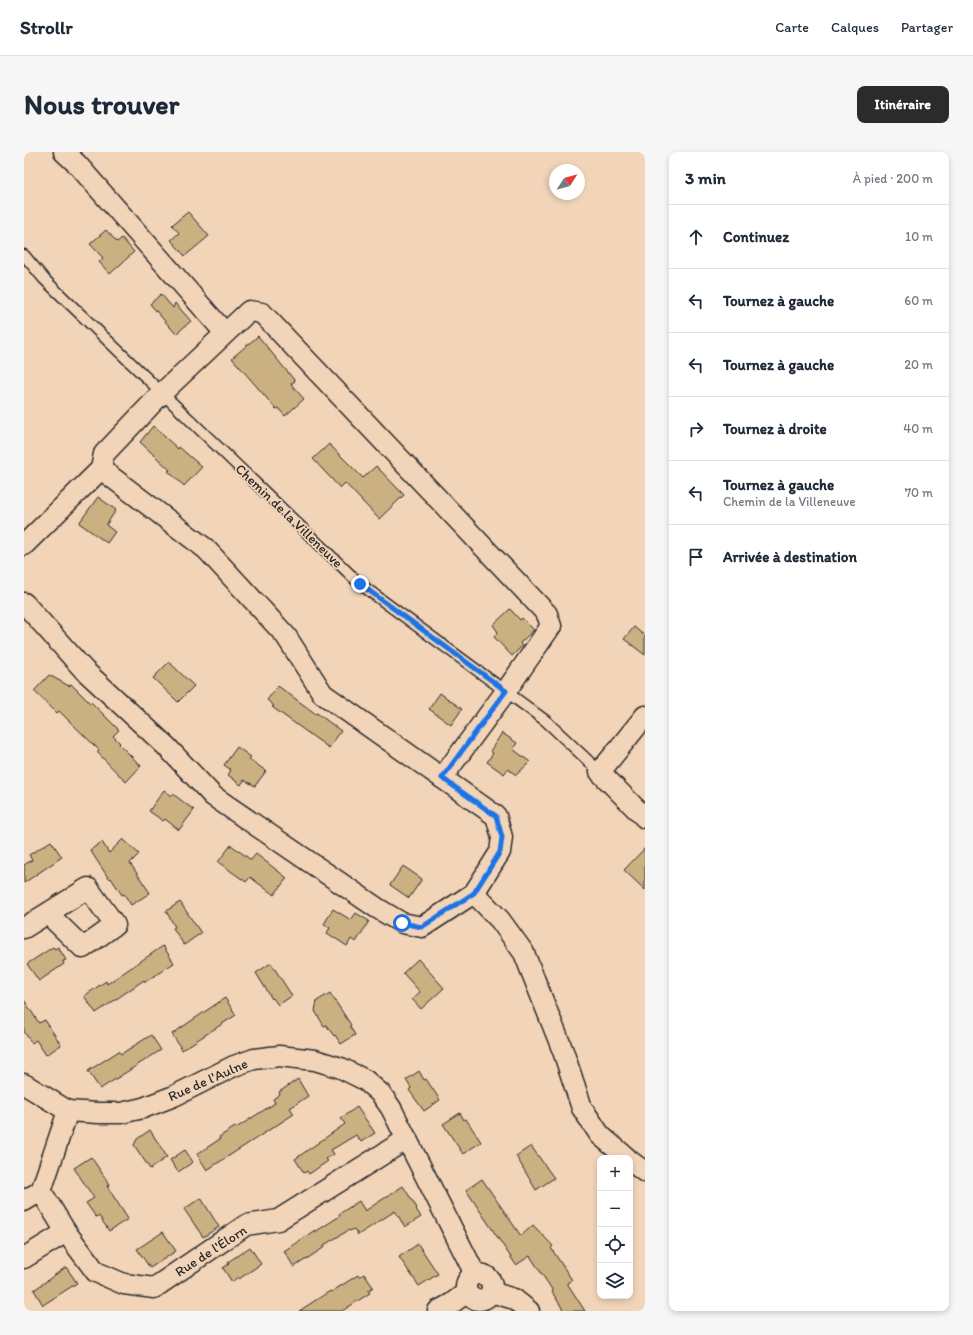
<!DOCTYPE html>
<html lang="fr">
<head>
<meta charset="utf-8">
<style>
  body { margin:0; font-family:Itim,sans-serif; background:#f6f6f7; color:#1f2937 }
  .controls { position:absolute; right:12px; bottom:12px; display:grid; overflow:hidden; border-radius:8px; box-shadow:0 2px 6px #0003 }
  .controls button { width:36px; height:36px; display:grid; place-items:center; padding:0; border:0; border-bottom:1px solid #e0e1e3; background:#fff; color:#1f2937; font:20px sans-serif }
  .compass { position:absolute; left:525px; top:12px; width:36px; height:36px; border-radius:50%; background:#fff; box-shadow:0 2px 6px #0003; rotate:54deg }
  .stop { position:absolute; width:12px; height:12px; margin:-9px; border:3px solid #1a73e8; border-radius:50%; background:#fff }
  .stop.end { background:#1a73e8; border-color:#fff; box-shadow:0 1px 4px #0008 }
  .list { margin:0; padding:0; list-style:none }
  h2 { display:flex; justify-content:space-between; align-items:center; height:52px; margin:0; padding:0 16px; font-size:17px }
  h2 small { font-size:13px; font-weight:400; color:#747a83 }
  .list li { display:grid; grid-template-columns:26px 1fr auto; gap:12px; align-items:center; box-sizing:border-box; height:64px; padding:0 16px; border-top:1px solid #e0e1e3 }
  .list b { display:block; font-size:15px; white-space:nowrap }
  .list p { margin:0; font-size:13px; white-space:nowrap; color:#747a83 }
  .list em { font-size:13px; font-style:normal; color:#747a83 }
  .icon { flex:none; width:22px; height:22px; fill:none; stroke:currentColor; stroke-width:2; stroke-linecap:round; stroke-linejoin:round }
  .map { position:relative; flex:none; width:621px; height:1159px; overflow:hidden; border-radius:8px }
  header { display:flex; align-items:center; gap:24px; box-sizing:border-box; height:56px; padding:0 20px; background:#fff; border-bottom:1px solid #e0e1e3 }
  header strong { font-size:19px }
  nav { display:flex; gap:22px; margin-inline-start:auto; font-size:14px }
  .intro { display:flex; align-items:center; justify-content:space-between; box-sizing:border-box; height:96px; padding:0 24px }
  h1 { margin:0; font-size:28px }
  .button { padding:10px 18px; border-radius:8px; background:#2b2b2b; color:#fff; font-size:14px; font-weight:700 }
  main { display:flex; gap:24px; padding:0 24px }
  aside { flex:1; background:#fff; border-radius:8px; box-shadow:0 2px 6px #0003 }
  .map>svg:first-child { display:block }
  .building { fill:#cbb181; stroke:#2b2b2b }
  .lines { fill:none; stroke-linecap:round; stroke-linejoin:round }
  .service-casing { stroke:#2b2b2b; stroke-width:13 }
  .minor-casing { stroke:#2b2b2b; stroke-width:23 }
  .service { stroke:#f2d5b9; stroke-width:10 }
  .minor { stroke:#f2d5b9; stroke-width:20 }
  .route { stroke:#1a73e8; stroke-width:5 }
  .labels { text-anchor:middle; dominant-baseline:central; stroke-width:3.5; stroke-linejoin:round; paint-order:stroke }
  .street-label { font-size:14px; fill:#2b2b2b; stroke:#f2d5b9 }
</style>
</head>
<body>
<header>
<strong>Strollr</strong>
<nav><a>Carte</a><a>Calques</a><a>Partager</a></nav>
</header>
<div class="intro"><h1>Nous trouver</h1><a class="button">Itinéraire</a></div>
<main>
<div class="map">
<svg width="621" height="1159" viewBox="0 0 621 1159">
  <rect width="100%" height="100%" fill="#f2d5b9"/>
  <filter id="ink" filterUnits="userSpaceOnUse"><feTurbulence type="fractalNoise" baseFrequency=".025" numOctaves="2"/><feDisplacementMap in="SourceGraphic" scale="8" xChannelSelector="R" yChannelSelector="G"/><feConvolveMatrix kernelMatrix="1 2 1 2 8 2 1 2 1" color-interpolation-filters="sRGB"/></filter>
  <g filter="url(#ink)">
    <g class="building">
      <path d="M164 60 185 84 161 104 147 88 155 81 148 73Z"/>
      <path d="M82 78 93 90 98 86 110 100 86 122 75 110 79 106 66 92Z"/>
      <path d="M137 142 149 156 151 151 167 169 152 182 126 152Z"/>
      <path d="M234 184 271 229 267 232 280 247 261 264 254 256 252 257 208 206Z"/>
      <path d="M129 274 154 297 155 295 178 315 160 334 144 319 146 318 116 290Z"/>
      <path d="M305 292 339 326 352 314 380 343 355 367 321 331 316 336 289 307Z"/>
      <path d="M74 345 92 358 82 373 91 380 83 391 55 371Z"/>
      <path d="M486 457 496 468 498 466 510 478 496 491 498 494 488 504 470 485 474 480 469 473Z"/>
      <path d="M610 475 621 484V503L600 487Z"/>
      <path d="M145 510 170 534 154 550 129 526Z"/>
      <path d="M25 523 45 534 47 532 66 551 67 550 95 578 89 584 96 591 95 592 117 614 102 630 73 600 75 598 35 559 33 561 10 539Z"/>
      <path d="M254 534 292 562 293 561 317 579 305 596 248 555 250 554 243 548Z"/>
      <path d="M416 541 438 557 427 573 405 557Z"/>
      <path d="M478 581 493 591 489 597 506 610 492 623 484 617 480 622 463 610 469 601 466 599Z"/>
      <path d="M213 595 227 605 225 607 242 619 231 634 220 628 217 633 204 623 207 618 200 613Z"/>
      <path d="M140 638 148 644 149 642 170 658 155 678 141 667 139 669 125 659Z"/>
      <path d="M99 687 115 702 106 711 126 741 107 753 100 742 98 743 87 726 85 727 66 698 78 690 85 701Z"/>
      <path d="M27 689 38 705 0 731V713L8 708 5 703Z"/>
      <path d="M207 693 227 708 232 702 263 726 250 743 226 725 222 730 194 710Z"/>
      <path d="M621 696V738L600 718Z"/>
      <path d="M379 714 398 727 385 746 366 733Z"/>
      <path d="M156 750 177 781 160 793 149 776 151 775 142 759Z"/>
      <path d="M309 757 327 768 332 761 345 769 332 790 327 787 323 794 303 781 306 776 300 772Z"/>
      <path d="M139 794 150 811 121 830 120 828 72 861 60 844 82 829 83 832Z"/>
      <path d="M29 795 31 797 34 795 42 808 39 809 40 812 15 829 3 812Z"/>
      <path d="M394 807 420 836 397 857 388 847 396 840 379 821Z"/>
      <path d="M247 811 268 844 254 853 249 846 248 847 232 821Z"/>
      <path d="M306 841 327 873 326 874 331 883 317 892 311 883 310 884 302 873 300 874 291 859 293 849Z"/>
      <path d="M201 846 212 863 158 898 148 882Z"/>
      <path d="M0 848 15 871 21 868 37 893 22 903 12 888 8 891 0 880Z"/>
      <path d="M127 883 137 898 76 937 64 919 95 899 97 902Z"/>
      <path d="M395 919 400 928 402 927 416 948 400 959 385 938 387 936 382 928Z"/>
      <path d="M274 927 284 944 266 956 270 962 183 1018 173 1002 196 987 195 985 211 975 212 976 251 951 249 947 256 942 255 940Z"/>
      <path d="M333 955 351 981 337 990 332 983 307 998 310 1002 302 1007 304 1009 285 1022 283 1019 280 1021 271 1007 321 972 317 966Z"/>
      <path d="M436 961 440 968 442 967 457 990 439 1002 419 972Z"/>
      <path d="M126 978 143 1005 126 1017 110 993 113 987Z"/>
      <path d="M507 994 530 1026 512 1038 492 1004Z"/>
      <path d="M161 998 169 1010 154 1020 146 1008Z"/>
      <path d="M67 1005 82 1027 85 1033 83 1034 104 1067 85 1079 75 1064 72 1065 62 1051 70 1046 50 1016Z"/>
      <path d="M458 1027 497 1084 509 1073 529 1094 527 1096 548 1128 543 1131 561 1159H540L528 1140 529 1139 506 1104 492 1113 442 1038Z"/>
      <path d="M379 1034 393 1056 392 1057 397 1065 381 1075 371 1059 334 1083 330 1077 326 1079 325 1078 300 1093 301 1095 270 1115 260 1099 291 1078V1080L316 1064 315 1062 335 1049 341 1059Z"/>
      <path d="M177 1046 195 1075 179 1085 160 1057Z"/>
      <path d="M139 1080 152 1099 126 1116 113 1097Z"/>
      <path d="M394 1092 414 1122 395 1134 375 1105Z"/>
      <path d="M226 1095 237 1112 215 1127 214 1125 208 1130 199 1116 205 1112 204 1110Z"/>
      <path d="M42 1115 53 1131 19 1153 10 1138Z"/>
      <path d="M340 1122 349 1135 344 1139 346 1141 318 1159H275L306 1139 307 1140 334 1123 335 1125Z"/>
    </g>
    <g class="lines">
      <defs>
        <path id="service" d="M0 103 20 127 336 432 522 569 576 620"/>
        <g id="minor">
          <path d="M40 0 53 12 201 181"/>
          <path d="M0 393 77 317 80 302 138 241 225 159 238 161 523 462 527 474 482 539 418 626"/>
          <path d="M0 451 60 518 142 594 189 644 353 756 378 771 398 775 450 741 476 700 478 685 472 664 299 542 262 484 182 397 77 317"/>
          <path d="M621 564 576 620 621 666"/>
          <path d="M450 741 476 768 500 801 539 899 558 956 576 983 603 1006"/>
          <path d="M0 776 64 736 91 773 59 796 24 762"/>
          <path d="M0 932 44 959 74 961H97L119 956 150 944 210 914 230 907 255 904 291 908 317 916 341 928 357 942 367 956 451 1122"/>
          <path d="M606 1009 621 1020"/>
          <path d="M17 1039 42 1080 72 1120 100 1132 130 1136 222 1073 254 1068 383 987"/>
          <path d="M0 1049 17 1039 44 959"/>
          <path d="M0 1106 42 1080"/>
          <circle cx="455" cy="1135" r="13"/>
          <path d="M467 1140 490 1147 505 1159"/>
          <path d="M414 1159 427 1152 443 1140"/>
        </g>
      </defs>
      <use href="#service" class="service-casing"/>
      <use href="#minor" class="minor-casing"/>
      <use href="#service" class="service"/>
      <use href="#minor" class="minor"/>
    </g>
  </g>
  <g class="lines" filter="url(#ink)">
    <path class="route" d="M336 432 482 539 418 626 472 664 478 685 476 700 450 741 398 775 378 771"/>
  </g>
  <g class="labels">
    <g class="street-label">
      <text transform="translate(265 364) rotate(44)">Chemin de la Villeneuve</text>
      <text transform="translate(184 928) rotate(-24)">Rue de l'Aulne</text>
      <text transform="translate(187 1099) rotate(-33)">Rue de l'Élorn</text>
    </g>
  </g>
</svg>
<div class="controls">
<button>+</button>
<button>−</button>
<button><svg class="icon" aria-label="locate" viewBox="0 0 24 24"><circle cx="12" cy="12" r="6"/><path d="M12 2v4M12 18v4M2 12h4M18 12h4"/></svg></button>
<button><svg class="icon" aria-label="layers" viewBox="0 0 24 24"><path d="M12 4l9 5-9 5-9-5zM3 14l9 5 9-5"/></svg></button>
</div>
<svg class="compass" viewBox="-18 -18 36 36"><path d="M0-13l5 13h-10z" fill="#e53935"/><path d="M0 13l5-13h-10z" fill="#747a83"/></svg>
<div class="stop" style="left:378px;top:771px"></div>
<div class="stop end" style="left:336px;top:432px"></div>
</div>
<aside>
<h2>3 min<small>À pied · 200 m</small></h2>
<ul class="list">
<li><svg class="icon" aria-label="ahead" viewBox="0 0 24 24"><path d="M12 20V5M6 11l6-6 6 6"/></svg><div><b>Continuez</b></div><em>10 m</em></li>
<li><svg class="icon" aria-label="left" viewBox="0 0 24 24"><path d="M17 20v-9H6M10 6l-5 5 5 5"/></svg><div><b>Tournez à gauche</b></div><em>60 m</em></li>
<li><svg class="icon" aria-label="left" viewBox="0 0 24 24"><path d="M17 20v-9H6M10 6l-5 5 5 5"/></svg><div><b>Tournez à gauche</b></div><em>20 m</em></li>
<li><svg class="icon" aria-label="right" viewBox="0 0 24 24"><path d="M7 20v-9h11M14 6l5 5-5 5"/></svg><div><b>Tournez à droite</b></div><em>40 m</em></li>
<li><svg class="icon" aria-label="left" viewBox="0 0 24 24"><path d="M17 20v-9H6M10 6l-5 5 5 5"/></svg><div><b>Tournez à gauche</b><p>Chemin de la Villeneuve</p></div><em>70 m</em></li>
<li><svg class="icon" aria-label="arrive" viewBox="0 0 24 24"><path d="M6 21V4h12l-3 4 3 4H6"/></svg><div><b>Arrivée à destination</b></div></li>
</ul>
</aside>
</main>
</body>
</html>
